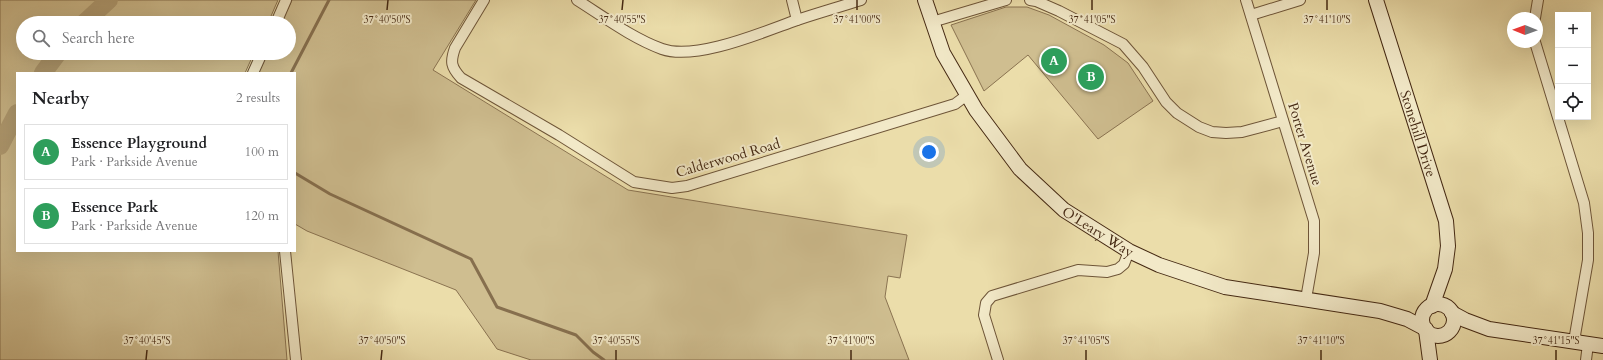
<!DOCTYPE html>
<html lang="en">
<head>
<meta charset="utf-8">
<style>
  body { margin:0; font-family:Cardo,serif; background:#f6f6f6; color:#202124 }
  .controls { position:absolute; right:12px; top:12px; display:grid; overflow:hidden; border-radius:0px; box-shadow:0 4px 16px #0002 }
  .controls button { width:36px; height:36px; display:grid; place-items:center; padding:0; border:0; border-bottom:1px solid #e0e0e0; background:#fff; color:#202124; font:20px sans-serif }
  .compass { position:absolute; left:1507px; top:12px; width:36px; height:36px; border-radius:50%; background:#fff; box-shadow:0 4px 16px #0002; rotate:271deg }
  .you { position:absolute; left:929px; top:152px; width:14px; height:14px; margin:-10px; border:3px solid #fff; border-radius:50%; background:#1a73e8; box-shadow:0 0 0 6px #1a73e833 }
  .badge { display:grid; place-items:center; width:26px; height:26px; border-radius:50%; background:#8f2418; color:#fff; font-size:13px; font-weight:700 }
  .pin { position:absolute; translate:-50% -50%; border:2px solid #fff; box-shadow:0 1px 4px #0006 }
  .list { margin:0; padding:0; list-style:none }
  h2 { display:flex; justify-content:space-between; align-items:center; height:52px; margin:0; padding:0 16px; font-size:17px }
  h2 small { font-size:13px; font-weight:400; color:#757577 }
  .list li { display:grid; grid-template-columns:26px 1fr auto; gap:12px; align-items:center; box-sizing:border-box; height:56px; margin:0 8px 8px; padding:0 8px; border:1px solid #e0e0e0; border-radius:0px }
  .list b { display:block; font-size:15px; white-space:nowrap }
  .list p { margin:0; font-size:13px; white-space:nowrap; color:#757577 }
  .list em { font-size:13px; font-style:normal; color:#757577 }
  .icon { flex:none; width:22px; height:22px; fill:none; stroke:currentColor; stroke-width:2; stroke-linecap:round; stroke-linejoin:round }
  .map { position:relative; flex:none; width:1603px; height:360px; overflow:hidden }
  .search { position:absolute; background:#fff; box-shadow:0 4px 16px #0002; left:16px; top:16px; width:280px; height:44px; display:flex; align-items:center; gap:10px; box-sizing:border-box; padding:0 14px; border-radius:22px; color:#757577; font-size:15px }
  .panel { position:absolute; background:#fff; box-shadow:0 4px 16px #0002; left:16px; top:72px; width:280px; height:180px; border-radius:0px }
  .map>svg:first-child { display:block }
  .green { fill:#cfbe90; stroke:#8a7351 }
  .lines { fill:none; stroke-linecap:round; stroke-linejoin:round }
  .stream { stroke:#866f4e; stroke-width:3 }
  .river { stroke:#b29f76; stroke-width:18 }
  .street-casing { stroke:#6e5538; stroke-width:12 }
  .secondary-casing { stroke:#442812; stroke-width:16 }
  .street { stroke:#f2e9c8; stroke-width:10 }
  .secondary { stroke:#f2e9c8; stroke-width:14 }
  .ticks { fill:none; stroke:#442812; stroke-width:1.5 }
  .labels { text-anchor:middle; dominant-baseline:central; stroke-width:4; stroke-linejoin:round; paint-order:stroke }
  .street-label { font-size:14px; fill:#442812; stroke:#f2e9c8 }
  .ticks-label { font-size:10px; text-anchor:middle; fill:#442812; stroke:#f2e9c8; stroke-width:4; stroke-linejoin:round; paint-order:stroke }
</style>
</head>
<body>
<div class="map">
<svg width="1603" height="360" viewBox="0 0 1603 360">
  <rect width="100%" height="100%" fill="#ebddaa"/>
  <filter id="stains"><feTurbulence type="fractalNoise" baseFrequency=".005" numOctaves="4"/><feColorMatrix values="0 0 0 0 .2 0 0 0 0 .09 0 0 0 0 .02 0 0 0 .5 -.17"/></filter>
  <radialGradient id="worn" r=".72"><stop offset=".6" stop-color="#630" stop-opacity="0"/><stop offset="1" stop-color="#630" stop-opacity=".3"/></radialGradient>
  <g class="green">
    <path d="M0 0H278L268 23H23V53H254L245 73H17V251H278L287 360H0Z"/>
    <path d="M292 0H476L433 70 628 190 907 235 900 278 888 276 885 297 909 360H531L497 349 456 290 307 231 295 224V73H258L268 53H289V23H281Z"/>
    <path d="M1006 7H1027L1049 15 1104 45 1128 63 1153 101 1098 139 1028 55 984 91 951 25Z"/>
  </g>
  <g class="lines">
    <g class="stream">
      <path d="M291 73 329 0"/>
      <path d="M295 173 330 194 471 259 497 307 576 335 593 352 604 360"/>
    </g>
    <g class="river">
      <path d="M84 23 109 0"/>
      <path d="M43 73 58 53"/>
      <path d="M0 146 17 113"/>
    </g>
    <defs>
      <g id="street">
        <path d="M484 0 455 48C450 62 451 67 461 78L559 135 634 182 672 188 687 186 955 104 967 95"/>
        <path d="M577 0C604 17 632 38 662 49 696 61 763 32 797 20 818 13 839 7 861 0"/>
        <path d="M792 0 797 20"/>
        <path d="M1030 0 1036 1 1059 11 1123 44 1143 67 1166 102 1177 113 1199 127 1212 132 1226 133 1242 132 1283 121"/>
        <path d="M1246 0 1314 221V253L1306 299"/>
        <path d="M1251 15 1300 0"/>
        <path d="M1535 18 1538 0"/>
        <path d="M932 22 1006 0"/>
        <path d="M276 23 286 0"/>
        <path d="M1535 42 1584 203 1588 233V260L1574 341"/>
        <path d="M253 73 262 53"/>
        <path d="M285 251 296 360"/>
        <path d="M998 360 984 315 986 303 992 296 1078 270 1107 272 1118 269 1124 264 1129 251"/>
        <path d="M1586 360 1588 344"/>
      </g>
      <g id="secondary">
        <path id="s1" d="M925 0 943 53 976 110 1020 169 1064 210 1129 251 1159 265 1225 287 1380 311 1407 319 1426 329"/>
        <path id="s2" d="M1376 0 1446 221 1448 246 1445 269 1432 306"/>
        <circle cx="1438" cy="320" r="16"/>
        <path d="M1452 313 1465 320 1489 329 1603 346"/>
        <path d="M1426 330 1430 360"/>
      </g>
    </defs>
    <use href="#street" class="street-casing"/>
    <use href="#secondary" class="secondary-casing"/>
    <use href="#street" class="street"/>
    <use href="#secondary" class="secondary"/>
  </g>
  <path class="ticks" d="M387 10 388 0M622 10 623 0M857 10V0M1092 10V0M1327 10V0M146 360 147 350M381 360 382 350M616 360V350M851 360V350M1086 360V350M1321 360V350M1556 360V350"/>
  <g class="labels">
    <g class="street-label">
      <text stroke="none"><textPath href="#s2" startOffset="140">Stonehill Drive</textPath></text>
      <text transform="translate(1305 144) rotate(73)">Porter Avenue</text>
      <text transform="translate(728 158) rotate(-16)">Calderwood Road</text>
      <text stroke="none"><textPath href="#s1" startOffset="296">O'Leary Way</textPath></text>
    </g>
  </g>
  <g class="ticks-label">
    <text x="387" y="23">37°40'50"S</text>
    <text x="622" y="23">37°40'55"S</text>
    <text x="857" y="23">37°41'00"S</text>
    <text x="1092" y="23">37°41'05"S</text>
    <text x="1327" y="23">37°41'10"S</text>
    <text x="147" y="344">37°40'45"S</text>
    <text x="382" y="344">37°40'50"S</text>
    <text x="616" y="344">37°40'55"S</text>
    <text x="851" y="344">37°41'00"S</text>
    <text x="1086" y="344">37°41'05"S</text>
    <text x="1321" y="344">37°41'10"S</text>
    <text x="1556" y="344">37°41'15"S</text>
  </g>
  <rect width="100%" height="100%" filter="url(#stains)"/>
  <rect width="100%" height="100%" fill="url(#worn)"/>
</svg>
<div class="controls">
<button>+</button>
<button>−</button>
<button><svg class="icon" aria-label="locate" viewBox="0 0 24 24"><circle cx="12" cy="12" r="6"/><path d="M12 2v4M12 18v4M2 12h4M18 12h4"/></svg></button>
</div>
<svg class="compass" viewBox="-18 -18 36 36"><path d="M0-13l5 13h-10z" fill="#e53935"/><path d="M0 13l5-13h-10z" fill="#757577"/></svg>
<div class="you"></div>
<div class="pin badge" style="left:1054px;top:61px;background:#2e9e5b">A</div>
<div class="pin badge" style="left:1091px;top:77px;background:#2e9e5b">B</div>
<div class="search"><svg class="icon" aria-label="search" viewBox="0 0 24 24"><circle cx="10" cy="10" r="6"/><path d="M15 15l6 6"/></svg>Search here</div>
<section class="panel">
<h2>Nearby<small>2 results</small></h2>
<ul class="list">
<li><span class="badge" style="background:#2e9e5b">A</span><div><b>Essence Playground</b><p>Park · Parkside Avenue</p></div><em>100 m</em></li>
<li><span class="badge" style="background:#2e9e5b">B</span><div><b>Essence Park</b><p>Park · Parkside Avenue</p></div><em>120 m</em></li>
</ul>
</section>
</div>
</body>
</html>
